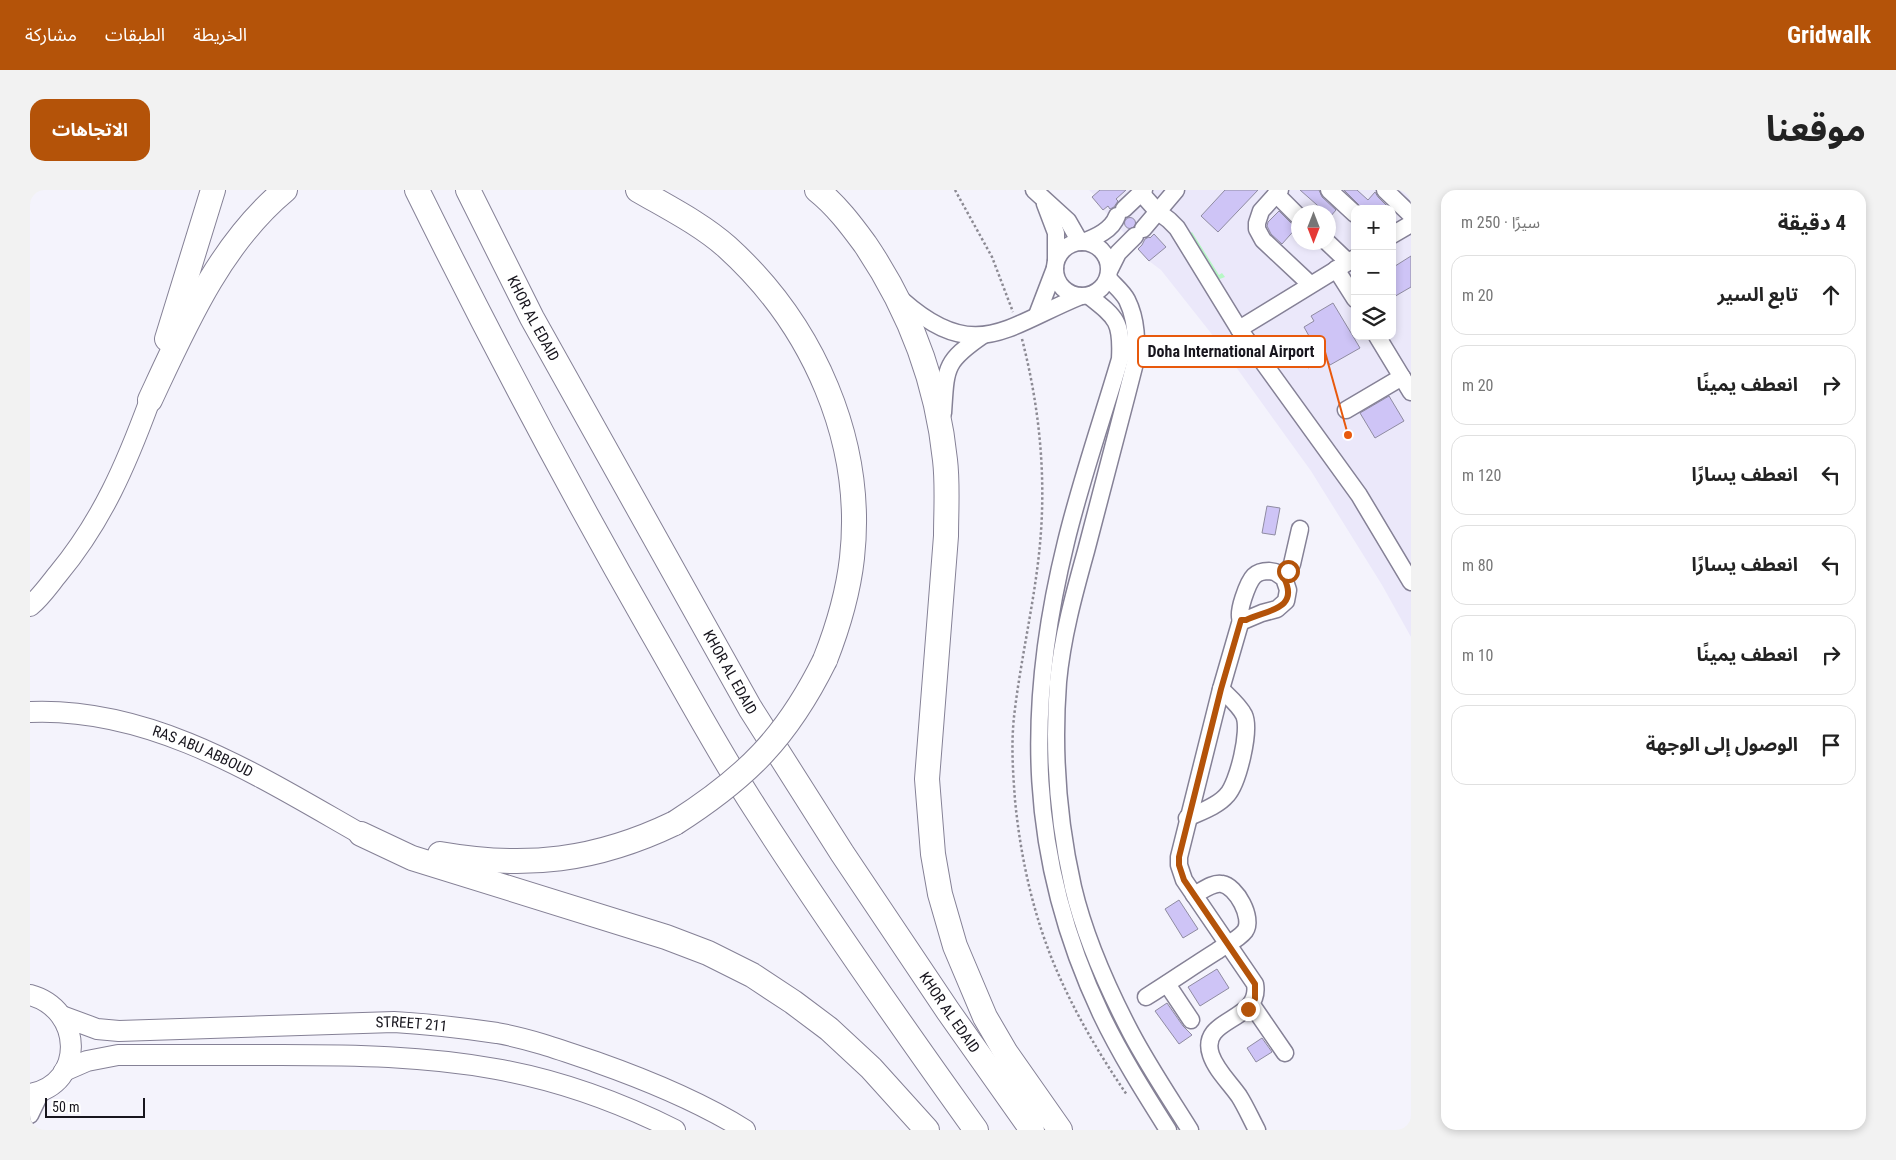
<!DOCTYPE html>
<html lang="ar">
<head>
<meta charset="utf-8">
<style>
  body { margin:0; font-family:"Roboto Condensed","Noto Sans Arabic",sans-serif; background:#f2f2f2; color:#222; direction:rtl }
  .controls { position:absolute; right:15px; top:15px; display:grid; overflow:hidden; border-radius:10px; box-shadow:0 2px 8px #0003 }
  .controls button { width:45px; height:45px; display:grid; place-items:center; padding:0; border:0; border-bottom:1px solid #e0e0e0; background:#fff; color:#222; font:25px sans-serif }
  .compass { position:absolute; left:1261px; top:15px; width:45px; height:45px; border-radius:50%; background:#fff; box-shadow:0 2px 8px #0003; rotate:180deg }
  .scale { position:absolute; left:15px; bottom:12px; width:100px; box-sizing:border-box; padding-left:5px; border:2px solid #17151d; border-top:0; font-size:14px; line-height:18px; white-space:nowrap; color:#17151d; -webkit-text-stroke:4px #fff; paint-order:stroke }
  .stop { position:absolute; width:15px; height:15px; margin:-11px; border:4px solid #b45309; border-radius:50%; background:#fff }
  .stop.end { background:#b45309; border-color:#fff; box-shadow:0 1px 5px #0008 }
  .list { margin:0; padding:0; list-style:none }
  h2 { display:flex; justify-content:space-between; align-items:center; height:65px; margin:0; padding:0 20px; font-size:21px }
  h2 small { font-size:16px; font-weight:400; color:#767676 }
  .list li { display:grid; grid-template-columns:32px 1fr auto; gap:15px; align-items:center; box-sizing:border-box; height:80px; margin:0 10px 10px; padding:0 10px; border:1px solid #e0e0e0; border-radius:15px }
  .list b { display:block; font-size:19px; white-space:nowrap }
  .list em { font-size:16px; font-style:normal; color:#767676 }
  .icon { flex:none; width:28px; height:28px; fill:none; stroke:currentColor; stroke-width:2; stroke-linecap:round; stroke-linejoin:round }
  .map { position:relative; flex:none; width:1381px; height:940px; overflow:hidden; direction:ltr; border-radius:15px }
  header { display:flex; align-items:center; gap:30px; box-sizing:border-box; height:70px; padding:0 25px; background:#b45309; color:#fff }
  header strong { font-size:24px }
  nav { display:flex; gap:28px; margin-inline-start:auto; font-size:18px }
  .intro { display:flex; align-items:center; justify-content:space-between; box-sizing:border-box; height:120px; padding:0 30px }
  h1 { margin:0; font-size:35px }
  .button { padding:12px 22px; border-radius:15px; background:#b45309; color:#fff; font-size:18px; font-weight:700 }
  main { display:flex; gap:30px; padding:0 30px }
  aside { flex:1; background:#fff; border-radius:15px; box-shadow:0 2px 8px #0003 }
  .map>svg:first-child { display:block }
  .built { fill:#ebe8fa; fill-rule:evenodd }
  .green { fill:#b6f8c5 }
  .building { fill:#cec4f6; stroke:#8f8ba1 }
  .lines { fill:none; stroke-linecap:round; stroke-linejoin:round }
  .minor-casing { stroke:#858196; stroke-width:19 }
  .major-casing { stroke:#858196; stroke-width:22 }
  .highway-casing { stroke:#858196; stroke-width:26 }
  .path { stroke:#8c8a93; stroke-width:2.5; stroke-dasharray:2.5 2.5; stroke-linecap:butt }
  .minor { stroke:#fff; stroke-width:16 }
  .major { stroke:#fff; stroke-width:20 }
  .highway { stroke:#fff; stroke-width:24 }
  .highway-bridge-casing { stroke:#858196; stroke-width:26; stroke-linecap:butt }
  .highway-bridge { stroke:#fff; stroke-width:24 }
  .route { stroke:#b45309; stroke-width:6 }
  .labels { text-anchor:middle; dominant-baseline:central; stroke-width:4; stroke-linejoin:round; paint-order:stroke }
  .street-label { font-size:15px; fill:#17151d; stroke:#fff }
  .leader { fill:none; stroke:#e8590c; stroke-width:2 }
  .callout-dot { fill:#e8590c; stroke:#fff; stroke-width:2 }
  .callout { fill:#fff; stroke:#e8590c; stroke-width:2 }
  .callout-label { font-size:16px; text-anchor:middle; font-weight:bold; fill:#17151d }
</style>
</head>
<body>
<header>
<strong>Gridwalk</strong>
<nav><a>الخريطة</a><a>الطبقات</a><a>مشاركة</a></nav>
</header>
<div class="intro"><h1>موقعنا</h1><a class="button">الاتجاهات</a></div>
<main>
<aside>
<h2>4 دقيقة<small>سيرًا · 250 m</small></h2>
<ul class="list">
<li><svg class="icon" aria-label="ahead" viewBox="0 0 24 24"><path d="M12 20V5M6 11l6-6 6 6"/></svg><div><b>تابع السير</b></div><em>20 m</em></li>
<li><svg class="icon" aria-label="right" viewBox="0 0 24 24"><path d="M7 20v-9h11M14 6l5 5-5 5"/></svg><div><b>انعطف يمينًا</b></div><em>20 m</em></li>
<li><svg class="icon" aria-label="left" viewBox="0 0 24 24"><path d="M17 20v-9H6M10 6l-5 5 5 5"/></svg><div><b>انعطف يسارًا</b></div><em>120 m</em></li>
<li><svg class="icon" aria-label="left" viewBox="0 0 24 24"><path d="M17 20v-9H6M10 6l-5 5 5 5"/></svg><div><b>انعطف يسارًا</b></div><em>80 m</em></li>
<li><svg class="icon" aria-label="right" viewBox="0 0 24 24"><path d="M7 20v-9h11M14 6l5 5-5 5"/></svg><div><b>انعطف يمينًا</b></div><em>10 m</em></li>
<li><svg class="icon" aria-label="arrive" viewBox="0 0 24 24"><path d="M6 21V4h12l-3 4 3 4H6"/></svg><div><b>الوصول إلى الوجهة</b></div></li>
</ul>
</aside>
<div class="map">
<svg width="1381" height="940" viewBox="0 0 1381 940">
  <rect width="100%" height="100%" fill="#f4f3fc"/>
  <path class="built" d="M1059 0H1381V447L1352 395 1281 281 1188 152 1131 80 1119 71 1062 7 1064 5ZM1325 19H1362V146H1325ZM1268 22H1298V52H1268Z"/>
  <path class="green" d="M1162 42 1189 85 1192 83 1195 87 1187 90 1159 44Z"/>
  <g class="building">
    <path d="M1070 0H1096L1086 9 1088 11 1084 17 1080 19 1078 16 1073 20 1062 7Z"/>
    <path d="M1195 0H1228L1188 42 1171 26Z"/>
    <path d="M1270 0H1289L1292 7 1306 20 1300 27 1298 22H1295Z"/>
    <path d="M1314 0H1327L1338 10 1345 2 1348 7 1360 19H1333Z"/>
    <path d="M1249 21 1261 33 1268 36 1252 54 1241 44 1237 36 1238 32Z"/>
    <circle cx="1100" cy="33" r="5.5"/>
    <path d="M1124 44 1136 57 1119 71 1108 59 1112 55 1115 49 1119 47 1120 48Z"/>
    <path d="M1381 66V97L1362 108V78Z"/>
    <path d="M1303 113 1330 158 1300 175 1296 168 1278 178 1270 164 1284 155 1274 137 1284 131 1281 126Z"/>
    <path d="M1359 206 1374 231 1345 248 1330 223Z"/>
    <path d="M1237 316 1250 318 1245 345 1232 343Z"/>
    <path d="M1149 710 1168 739 1153 748 1135 719Z"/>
    <path d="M1187 779 1199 798 1170 816 1158 797Z"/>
    <path d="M1137 813 1153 836 1162 845 1149 854 1125 821Z"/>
    <path d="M1232 848 1242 862 1226 872 1217 858Z"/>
  </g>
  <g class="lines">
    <defs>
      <g id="minor">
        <path d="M1004 0 1038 31 1050 52"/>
        <path d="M1250 0 1231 21 1227 33V39L1233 50 1280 94"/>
        <path d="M1299 0 1325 24"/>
        <path d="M1355 0 1381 25"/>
        <path d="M1111 3 1127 21 1139 30 1147 38 1209 139 1329 305 1381 392"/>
        <path d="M1246 4 1268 26"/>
        <path d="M1015 14 1026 43V70"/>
        <path d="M1094 19 1114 0"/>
        <path d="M1113 39 1146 0"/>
        <path d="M1362 45 1381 34"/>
        <circle cx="1052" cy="79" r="27"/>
        <path d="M1053 52C1066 47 1082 40 1087 26"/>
        <path d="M1297 52 1318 72"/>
        <path d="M1080 79 1088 63 1105 46"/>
        <path d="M1306 79 1325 109"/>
        <path d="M1078 88C1084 95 1093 102 1097 110 1107 130 1107 152 1105 173 1089 236 1072 299 1056 361 1044 404 1032 448 1028 492 1023 559 1028 631 1043 697 1055 748 1077 797 1101 843 1119 877 1140 908 1160 940"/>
        <path d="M1059 106C1087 128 1092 132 1090 169 1072 230 1051 290 1036 352 995 518 997 667 1071 824 1090 864 1114 902 1138 940"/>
        <path d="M872 110C945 175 977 136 1051 106"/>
        <path d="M1007 125 1025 78"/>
        <path d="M1209 139 1325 68"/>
        <path d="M1347 146 1381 202"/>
        <path d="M1316 220 1372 187"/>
        <path d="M913 223C916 178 914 172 952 146"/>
        <path d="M1239 381 1245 382 1254 388 1258 400 1256 411 1247 419 1232 423 1213 431 1211 430C1206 424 1218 392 1224 386 1228 382 1233 381 1239 381Z"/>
        <path d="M1254 388 1262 374 1270 339"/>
        <path d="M1211 430 1191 499 1149 667V675L1154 690 1225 794C1232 832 1168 827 1181 865 1186 880 1200 893 1209 906 1216 917 1221 929 1227 940"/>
        <path d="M1157 628C1170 622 1188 616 1197 605 1208 593 1221 540 1214 525 1209 515 1199 507 1191 499"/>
        <path d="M1137 794 1161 830"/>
        <path d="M1116 807C1140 792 1163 776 1187 761 1196 755 1209 749 1215 741 1224 728 1206 696 1192 694 1183 692 1172 701 1164 705"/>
        <path d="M1222 815 1255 863"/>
        <path d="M0 925 12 900"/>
      </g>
      <g id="major">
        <path d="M0 416C11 407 19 395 28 384 72 331 96 275 120 210"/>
        <path id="s1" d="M0 522C122 517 229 586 331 644"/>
        <path d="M0 805C53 819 56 894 0 904"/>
        <path id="s2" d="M32 826 67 839 89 841 364 832C399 834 433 838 467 843 501 849 534 861 566 872 617 890 669 911 715 940"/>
        <path d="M34 881 57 871 88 865C142 865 196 865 251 865 323 865 395 866 466 879 528 890 589 912 645 940"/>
      </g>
      <g id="highway">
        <path d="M387 0C461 150 539 297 622 442 656 501 688 561 725 618 795 727 870 834 946 940"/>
        <path id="s3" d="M438 0 502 128 720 518 812 663 918 821 1002 940"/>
        <path d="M608 0C639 18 671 34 697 57 783 135 835 251 822 368 818 404 808 437 795 470"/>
        <path d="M787 0C806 15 821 35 835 54 879 119 907 192 915 270 918 295 916 321 916 346L897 589 903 664 910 704 925 756 955 827 976 863 1030 940"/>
        <path d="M137 149 183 0"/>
        <path d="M120 210C155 135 190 54 255 0"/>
        <path d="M331 644 382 668 636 747 678 763 722 785 763 812 799 839 841 878 897 940"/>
        <path d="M410 664C496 679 566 671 645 633"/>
      </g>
    </defs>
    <use href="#minor" class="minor-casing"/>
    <use href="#major" class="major-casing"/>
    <use href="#highway" class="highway-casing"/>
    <g class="path">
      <path d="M925 0 962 67 983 122"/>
      <path d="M992 149C1010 219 1017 291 1009 364 1003 419 990 473 984 527 981 555 983 583 985 610 990 662 1001 715 1020 764 1039 813 1067 861 1097 905"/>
    </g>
    <use href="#minor" class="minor"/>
    <use href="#major" class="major"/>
    <use href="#highway" class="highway"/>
    <defs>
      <path id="highway-bridge" d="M645 633C717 587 757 547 795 470"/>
    </defs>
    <use href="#highway-bridge" class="highway-bridge-casing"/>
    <use href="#highway-bridge" class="highway-bridge"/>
  </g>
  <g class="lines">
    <path class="route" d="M1218 819 1225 809V794L1154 690 1149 675V667L1191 499 1211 430H1216C1236 420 1270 420 1254 388L1258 381"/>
  </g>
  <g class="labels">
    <g class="street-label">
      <text stroke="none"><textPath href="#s3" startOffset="144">KHOR AL EDAID</textPath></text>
      <text stroke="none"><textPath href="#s3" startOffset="549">KHOR AL EDAID</textPath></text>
      <text stroke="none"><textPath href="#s1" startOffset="179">RAS ABU ABBOUD</textPath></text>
      <text stroke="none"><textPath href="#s3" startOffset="954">KHOR AL EDAID</textPath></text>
      <text stroke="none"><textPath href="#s2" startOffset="352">STREET 211</textPath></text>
    </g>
  </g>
  <path class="leader" d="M1318 245L1295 162"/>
  <circle class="callout-dot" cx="1318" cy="245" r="5"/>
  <rect class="callout" x="1108" y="146" width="187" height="31" rx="5"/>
  <g class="callout-label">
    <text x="1201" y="167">Doha International Airport</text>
  </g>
</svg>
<div class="controls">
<button>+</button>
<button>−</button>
<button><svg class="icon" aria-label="layers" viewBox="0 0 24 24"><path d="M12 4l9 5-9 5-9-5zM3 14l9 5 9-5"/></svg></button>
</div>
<svg class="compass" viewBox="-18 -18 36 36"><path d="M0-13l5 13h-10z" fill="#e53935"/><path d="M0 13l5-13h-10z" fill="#767676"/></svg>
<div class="scale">50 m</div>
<div class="stop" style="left:1258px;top:381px"></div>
<div class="stop end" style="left:1218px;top:819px"></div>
</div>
</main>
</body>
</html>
